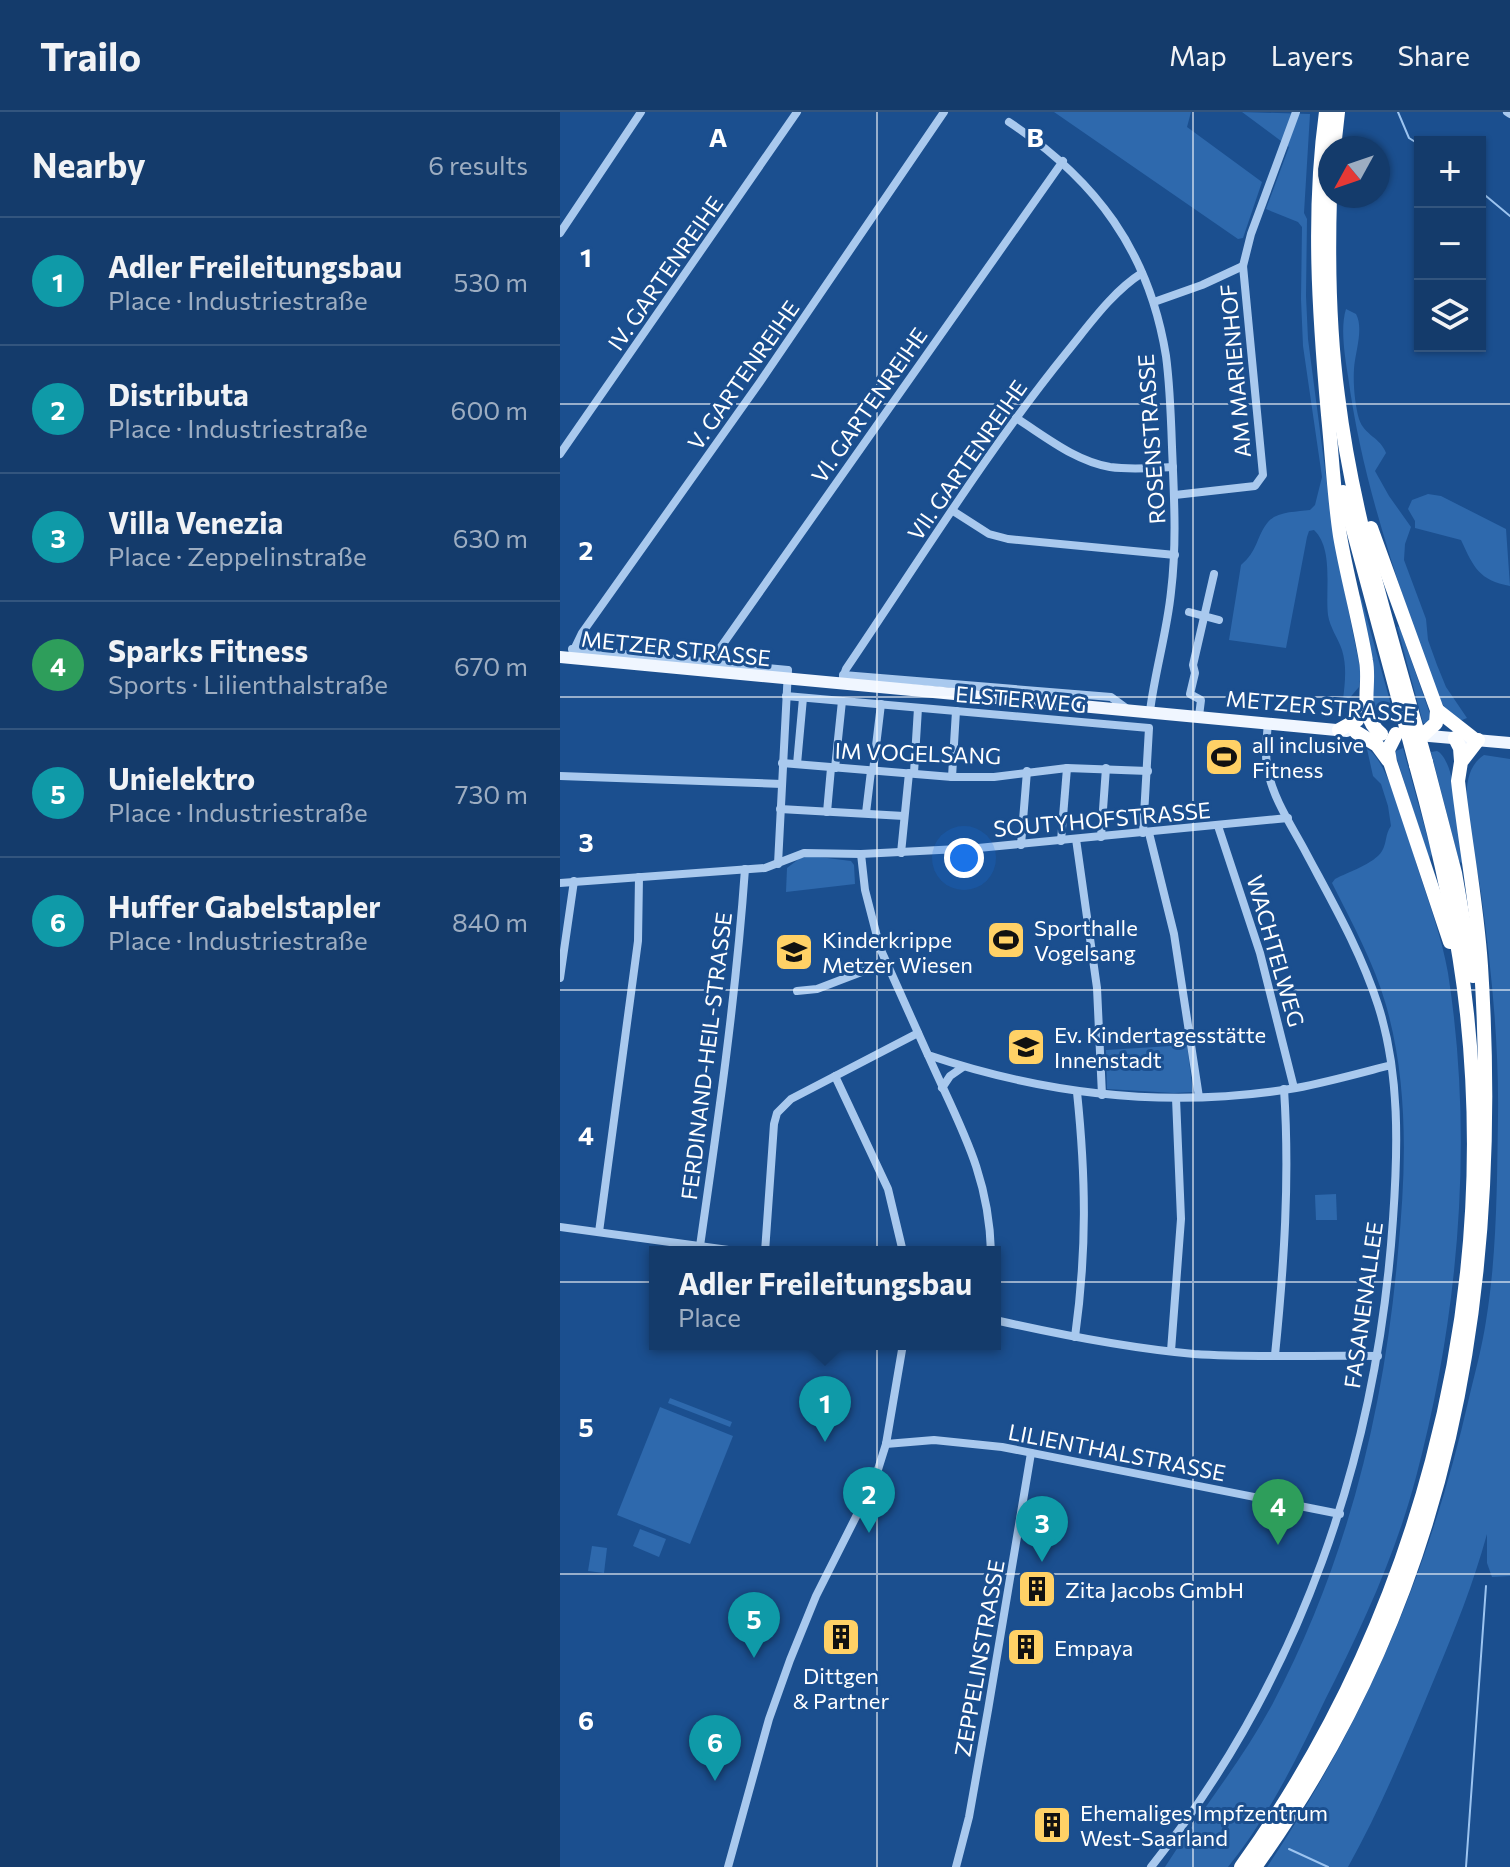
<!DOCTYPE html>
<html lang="en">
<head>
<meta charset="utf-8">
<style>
  body { margin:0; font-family:Commissioner,sans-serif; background:#1d4271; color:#f1f3f6 }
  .controls { position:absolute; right:24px; top:24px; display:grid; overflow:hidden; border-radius:0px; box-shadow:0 2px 6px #0004 }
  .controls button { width:72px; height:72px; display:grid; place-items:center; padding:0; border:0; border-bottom:2px solid #33557e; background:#143b6b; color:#f1f3f6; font:40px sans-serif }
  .compass { position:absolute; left:758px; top:24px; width:72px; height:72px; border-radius:50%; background:#143b6b; box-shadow:0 2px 6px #0004; rotate:230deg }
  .you { position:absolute; left:404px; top:746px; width:28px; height:28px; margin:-20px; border:6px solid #fff; border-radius:50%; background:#1a73e8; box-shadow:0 0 0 12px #1a73e833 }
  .badge { display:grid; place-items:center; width:52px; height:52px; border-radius:50%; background:#90b9f0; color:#fff; font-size:26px; font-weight:700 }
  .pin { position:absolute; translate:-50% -66px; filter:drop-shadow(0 2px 4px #0008) }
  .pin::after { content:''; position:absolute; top:42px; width:28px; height:24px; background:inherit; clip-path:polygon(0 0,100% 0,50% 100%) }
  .popup { position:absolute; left:89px; top:1134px; width:352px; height:104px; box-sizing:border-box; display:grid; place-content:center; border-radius:0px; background:#143b6b; filter:drop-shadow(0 2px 6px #0005); font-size:26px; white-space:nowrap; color:#9dadc1 }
  .popup b { font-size:30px; color:#f1f3f6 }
  .popup::after { content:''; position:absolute; left:50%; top:100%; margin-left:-16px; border:16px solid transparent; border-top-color:#143b6b }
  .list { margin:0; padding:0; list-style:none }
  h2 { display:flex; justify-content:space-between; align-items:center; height:104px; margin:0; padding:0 32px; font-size:34px }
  h2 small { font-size:26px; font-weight:400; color:#9dadc1 }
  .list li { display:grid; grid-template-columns:52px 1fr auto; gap:24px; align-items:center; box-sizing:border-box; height:128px; padding:0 32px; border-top:2px solid #33557e }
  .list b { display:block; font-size:30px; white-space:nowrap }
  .list p { margin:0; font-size:26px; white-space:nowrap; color:#9dadc1 }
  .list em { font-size:26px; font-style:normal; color:#9dadc1 }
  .icon { flex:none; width:44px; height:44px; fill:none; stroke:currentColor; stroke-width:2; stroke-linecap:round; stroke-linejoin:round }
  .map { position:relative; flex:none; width:950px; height:1755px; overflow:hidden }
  header { display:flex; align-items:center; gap:48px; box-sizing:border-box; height:112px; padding:0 40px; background:#143b6b; border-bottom:2px solid #33557e }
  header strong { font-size:38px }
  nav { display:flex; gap:44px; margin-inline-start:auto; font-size:28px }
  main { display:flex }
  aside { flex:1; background:#143b6b }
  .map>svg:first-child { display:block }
  .green { fill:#2e69ad }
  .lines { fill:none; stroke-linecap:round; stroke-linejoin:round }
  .stream { stroke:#9cc4f0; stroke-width:2 }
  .minor { stroke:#a9c9ee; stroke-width:8 }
  .primary { stroke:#f0f6ff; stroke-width:12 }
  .motorway { stroke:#fff; stroke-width:14 }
  .motorway-bridge { stroke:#fff; stroke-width:14 }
  .grid { fill:none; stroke:#fff; stroke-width:2; stroke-opacity:0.55 }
  .labels { text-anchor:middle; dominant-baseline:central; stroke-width:6; stroke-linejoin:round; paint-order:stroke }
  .street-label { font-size:22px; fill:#fff; stroke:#1b4f8f }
  .poi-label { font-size:22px; fill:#fff; stroke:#1b4f8f; text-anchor:start }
  .grid-label { font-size:26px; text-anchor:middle; font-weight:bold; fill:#fff; stroke:#1b4f8f; stroke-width:6; stroke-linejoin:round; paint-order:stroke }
</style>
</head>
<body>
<header>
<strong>Trailo</strong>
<nav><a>Map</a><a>Layers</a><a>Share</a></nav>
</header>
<main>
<aside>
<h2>Nearby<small>6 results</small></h2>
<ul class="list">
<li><span class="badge" style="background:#0f9aa8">1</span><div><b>Adler Freileitungsbau</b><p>Place · Industriestraße</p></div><em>530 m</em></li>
<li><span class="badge" style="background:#0f9aa8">2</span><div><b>Distributa</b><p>Place · Industriestraße</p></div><em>600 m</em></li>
<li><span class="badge" style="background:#0f9aa8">3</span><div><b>Villa Venezia</b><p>Place · Zeppelinstraße</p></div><em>630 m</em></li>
<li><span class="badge" style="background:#2e9e5b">4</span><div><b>Sparks Fitness</b><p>Sports · Lilienthalstraße</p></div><em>670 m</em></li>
<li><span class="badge" style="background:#0f9aa8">5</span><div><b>Unielektro</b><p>Place · Industriestraße</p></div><em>730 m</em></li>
<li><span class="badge" style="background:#0f9aa8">6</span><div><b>Huffer Gabelstapler</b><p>Place · Industriestraße</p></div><em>840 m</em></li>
</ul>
</aside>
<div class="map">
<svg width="950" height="1755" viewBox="0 0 950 1755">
  <rect width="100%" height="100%" fill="#1b4f8f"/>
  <g class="green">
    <path d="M494 0H631L627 15 702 70 683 126 678 127Z"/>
    <path d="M682 0 750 2 744 101 747 107 746 184 748 227 774 426 801 561 799 575 787 589 783 588C785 570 787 555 782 538 778 526 770 516 768 503 765 478 774 437 754 418L749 419 747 425 726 536 669 528 681 453C698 439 696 425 708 410 717 399 737 400 750 398L755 393 762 365 743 234 741 187 742 115 738 110 706 97 729 35Z"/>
    <path d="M786 197 796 202C804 217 795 240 794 257 793 272 795 293 799 307 804 323 821 326 826 341L815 359 829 384 851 415 845 432 844 448 866 507 868 528 877 553 886 575 907 606 902 608 895 606 879 589C842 482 803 377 788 264 785 245 780 216 786 197Z"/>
    <path d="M868 382 881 384 946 417 950 474C919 468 914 456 901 428L855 416V409L848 397 852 388Z"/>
    <path d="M799 483 801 485 835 607 820 606 815 596Z"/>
    <path d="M837 514 840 516 871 605 868 611H863Z"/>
    <path d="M843 636 872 742 869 748 836 644V639Z"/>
    <path d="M807 637C828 646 851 733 858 757 869 791 882 826 888 861 914 1027 899 1203 856 1365 836 1442 801 1517 765 1588 737 1646 709 1704 668 1755H605C640 1700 681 1650 712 1593 787 1450 824 1300 838 1140 846 1058 849 974 826 893 814 851 792 811 772 771L775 767C788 760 814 752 822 739 827 731 825 722 831 714L828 694 821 672 813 664Z"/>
    <path d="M877 639C897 648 901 730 904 753L899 749 871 640Z"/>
    <path d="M924 643 950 647V1464L932 1465 927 1451V1422C913 1473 895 1517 875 1565 848 1630 822 1694 788 1755H707C805 1609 870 1458 909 1286 915 1261 922 1235 926 1209 937 1142 937 1072 938 1004 939 930 931 854 921 781 917 750 905 717 906 686 907 669 909 653 924 643Z"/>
    <path d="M251 744 291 749 294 753 295 772 226 780 227 756 240 746Z"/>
    <path d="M627 933 633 980 614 981 547 977 546 938Z"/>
    <path d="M776 1082 777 1108H756L755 1083Z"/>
    <path d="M110 1286 172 1310 170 1315 108 1291Z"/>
    <path d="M100 1295 173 1324 130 1432 57 1403Z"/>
    <path d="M80 1417 106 1427 99 1445 73 1434Z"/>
    <path d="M32 1434 47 1436 44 1461 28 1459Z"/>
  </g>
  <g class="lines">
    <g class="stream">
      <path d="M838 0 849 26 860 33"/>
      <path d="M920 79 950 104"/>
      <path d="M729 1737 768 1755"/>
      <path d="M906 1755 926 1474"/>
    </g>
    <g class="minor">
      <path d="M947 0 950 2"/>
      <path d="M449 10C536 68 589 139 606 244 610 274 611 305 612 335 614 384 617 431 611 480 607 520 595 559 590 599"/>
      <path d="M0 121 81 0"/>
      <path d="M594 190 642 173 683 154"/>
      <path d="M456 306C486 325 515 349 550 355 571 358 592 356 613 355"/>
      <path d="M0 342 237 0"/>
      <path d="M615 383 695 374 703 363 683 154 691 122 736 0"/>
      <path d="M393 399 429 422 448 427 615 443"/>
      <path d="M629 500 659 508"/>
      <path d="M12 537 228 558 218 752"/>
      <path d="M10 546 22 521 200 270 384 0"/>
      <path d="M148 559 151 549 503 49"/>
      <path d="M283 563 551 585 566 596"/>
      <path d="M281 571 286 557C358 451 426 340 507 240 529 213 553 179 582 161"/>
      <path d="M226 584 589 616 583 721"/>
      <path d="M639 604 641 588 630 582 635 561 633 553 654 462"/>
      <path d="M222 651 392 665H434L507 656 588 659"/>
      <path d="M237 652 243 586"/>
      <path d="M275 656 282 589"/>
      <path d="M313 659 321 592"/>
      <path d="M354 661 358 596"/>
      <path d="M0 664 222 672"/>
      <path d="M392 665 396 599"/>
      <path d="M220 697 344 704"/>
      <path d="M267 700 271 656"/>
      <path d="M306 701 311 659"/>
      <path d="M658 714 700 841 734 976"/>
      <path d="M589 721 614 822 639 985"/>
      <path d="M541 725 546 656"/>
      <path d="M516 727 537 876 542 983"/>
      <path d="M501 729 507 656"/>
      <path d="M461 733 467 659"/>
      <path d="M341 741 349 661"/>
      <path d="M301 742 305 778 320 836 368 943C487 983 611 997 736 976 768 970 800 961 831 953"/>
      <path d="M0 771 205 756 244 741 301 742 418 736 728 706"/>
      <path d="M0 866 14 769"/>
      <path d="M237 879 257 877 325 851"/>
      <path d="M368 943C399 1013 429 1061 431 1140"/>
      <path d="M275 964 328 1077 343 1140"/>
      <path d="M382 976 390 964 403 955"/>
      <path d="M0 1115 183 1140"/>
      <path d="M39 1120 78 829 79 765"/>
      <path d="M140 1134C158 1009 176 884 185 757"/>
      <path d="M205 1140 214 1012 217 1001 231 987 358 921"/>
      <path d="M435 1208C501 1223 567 1236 634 1242 695 1246 757 1243 818 1244"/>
      <path d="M515 1225C527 1138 526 1067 517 980"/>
      <path d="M611 1239 621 1107 616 986"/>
      <path d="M715 1243C724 1154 730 1066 724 977"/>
      <path d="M326 1332 374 1328 442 1335 780 1402"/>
      <path d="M168 1755 209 1607 230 1548 256 1484 315 1367 326 1332 343 1232"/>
      <path d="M396 1755 409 1705 428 1598 471 1341"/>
      <path d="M591 1755C740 1568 817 1344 833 1107 838 1037 840 961 818 893 800 837 771 788 744 737 731 713 713 686 708 659 704 643 707 626 708 610"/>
    </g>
    <g class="primary">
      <path d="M0 545 787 619"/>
      <path d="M858 623 950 631"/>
    </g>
    <g class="motorway">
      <path d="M766 0C752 101 759 202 768 303 772 343 774 384 780 424 787 465 799 507 806 549 811 575 797 602 821 622"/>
      <path d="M774 36 778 0"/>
      <path d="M770 84C768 151 769 218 778 284 791 391 822 494 851 597"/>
      <path d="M783 380 842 600"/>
      <path d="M811 416 877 598 876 611 863 623"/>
      <path d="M877 598 914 627"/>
      <path d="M779 618 797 608 805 592"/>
      <path d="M796 620 817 633 828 648"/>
      <path d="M836 622 828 638 830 650 890 830"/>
      <path d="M895 626 900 636 901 649"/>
      <path d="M866 650 895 761 913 864"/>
      <path d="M681 1755C857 1510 939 1202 907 902 898 817 879 735 856 653"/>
      <path d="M695 1755C890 1484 942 1181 921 854 917 792 905 731 898 669L901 650 918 628"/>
    </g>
    <g class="motorway-bridge">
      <path d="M851 597 866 650"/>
      <path d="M842 600 856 653"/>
    </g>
  </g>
  <path class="grid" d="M317 0V1755M633 0V1755M0 292H950M0 585H950M0 878H950M0 1170H950M0 1462H950"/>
  <defs>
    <symbol id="stadium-square" viewBox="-11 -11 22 22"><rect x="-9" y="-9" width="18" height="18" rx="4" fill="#ffd166" stroke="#1b4f8f"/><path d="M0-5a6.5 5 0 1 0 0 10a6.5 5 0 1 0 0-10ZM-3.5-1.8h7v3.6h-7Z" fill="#111"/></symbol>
    <symbol id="school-square" viewBox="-11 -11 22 22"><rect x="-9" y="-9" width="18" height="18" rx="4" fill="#ffd166" stroke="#1b4f8f"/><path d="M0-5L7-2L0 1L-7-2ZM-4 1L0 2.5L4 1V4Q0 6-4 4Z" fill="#111"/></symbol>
    <symbol id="building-square" viewBox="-11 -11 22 22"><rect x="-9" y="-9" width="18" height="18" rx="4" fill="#ffd166" stroke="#1b4f8f"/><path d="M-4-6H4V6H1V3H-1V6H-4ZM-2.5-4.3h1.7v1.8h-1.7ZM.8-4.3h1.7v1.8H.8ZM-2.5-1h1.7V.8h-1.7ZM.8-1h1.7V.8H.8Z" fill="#111"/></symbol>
  </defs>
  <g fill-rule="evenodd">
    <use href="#stadium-square" x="642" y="623" width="44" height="44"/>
    <use href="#stadium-square" x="424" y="806" width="44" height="44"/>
    <use href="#school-square" x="212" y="818" width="44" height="44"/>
    <use href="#school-square" x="444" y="913" width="44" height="44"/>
    <use href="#building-square" x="455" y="1455" width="44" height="44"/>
    <use href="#building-square" x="259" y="1503" width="44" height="44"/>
    <use href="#building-square" x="444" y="1513" width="44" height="44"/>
    <use href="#building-square" x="470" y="1691" width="44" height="44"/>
  </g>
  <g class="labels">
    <g class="street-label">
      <text transform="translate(105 161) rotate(-55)">IV. GARTENREIHE</text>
      <text transform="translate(675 259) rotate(-95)">AM MARIENHOF</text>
      <text transform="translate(183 263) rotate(-55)">V. GARTENREIHE</text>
      <text transform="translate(309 293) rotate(-55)">VI. GARTENREIHE</text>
      <text transform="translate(591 327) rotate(-94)">ROSENSTRASSE</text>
      <text transform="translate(407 348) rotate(-55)">VII. GARTENREIHE</text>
      <text transform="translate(116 536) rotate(6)">METZER STRASSE</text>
      <text transform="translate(461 587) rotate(5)">ELSTERWEG</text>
      <text transform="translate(761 594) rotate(5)">METZER STRASSE</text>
      <text transform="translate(358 641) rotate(2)">IM VOGELSANG</text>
      <text transform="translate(542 707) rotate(-5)">SOUTYHOFSTRASSE</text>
      <text transform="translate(716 839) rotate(74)">WACHTELWEG</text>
      <text transform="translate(146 944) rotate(-83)">FERDINAND-HEIL-STRASSE</text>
      <text transform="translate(803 1193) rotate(-82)">FASANENALLEE</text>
      <text transform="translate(557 1340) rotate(11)">LILIENTHALSTRASSE</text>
      <text transform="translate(419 1546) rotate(-80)">ZEPPELINSTRASSE</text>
    </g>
    <g class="poi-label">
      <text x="692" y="632">all inclusive<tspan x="692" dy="25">Fitness</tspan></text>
      <text x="474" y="815">Sporthalle<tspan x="474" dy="25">Vogelsang</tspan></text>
      <text x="262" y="827">Kinderkrippe<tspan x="262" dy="25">Metzer Wiesen</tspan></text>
      <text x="494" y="922">Ev. Kindertagesstätte<tspan x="494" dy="25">Innenstadt</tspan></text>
      <text x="505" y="1477">Zita Jacobs GmbH</text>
      <text x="494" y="1535">Empaya</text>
      <text x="281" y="1563" text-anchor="middle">Dittgen<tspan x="281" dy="25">&amp; Partner</tspan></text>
      <text x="520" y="1700">Ehemaliges Impfzentrum<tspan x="520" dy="25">West-Saarland</tspan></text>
    </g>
  </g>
  <g class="grid-label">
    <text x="158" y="35">A</text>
    <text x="475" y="35">B</text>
    <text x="26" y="155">1</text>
    <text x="26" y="448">2</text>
    <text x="26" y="740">3</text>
    <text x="26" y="1033">4</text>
    <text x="26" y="1325">5</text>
    <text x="26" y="1618">6</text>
  </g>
</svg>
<div class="controls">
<button>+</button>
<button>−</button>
<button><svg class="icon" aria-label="layers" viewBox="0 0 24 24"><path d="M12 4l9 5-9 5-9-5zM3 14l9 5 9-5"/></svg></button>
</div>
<svg class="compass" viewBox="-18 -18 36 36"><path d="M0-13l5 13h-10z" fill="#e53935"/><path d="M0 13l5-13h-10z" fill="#9dadc1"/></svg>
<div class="you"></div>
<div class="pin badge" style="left:265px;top:1330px;background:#0f9aa8">1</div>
<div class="popup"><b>Adler Freileitungsbau</b>Place</div>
<div class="pin badge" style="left:309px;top:1421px;background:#0f9aa8">2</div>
<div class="pin badge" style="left:482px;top:1450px;background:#0f9aa8">3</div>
<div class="pin badge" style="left:718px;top:1433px;background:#2e9e5b">4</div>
<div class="pin badge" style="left:194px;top:1546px;background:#0f9aa8">5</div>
<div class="pin badge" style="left:155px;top:1669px;background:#0f9aa8">6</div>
</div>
</main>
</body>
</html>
